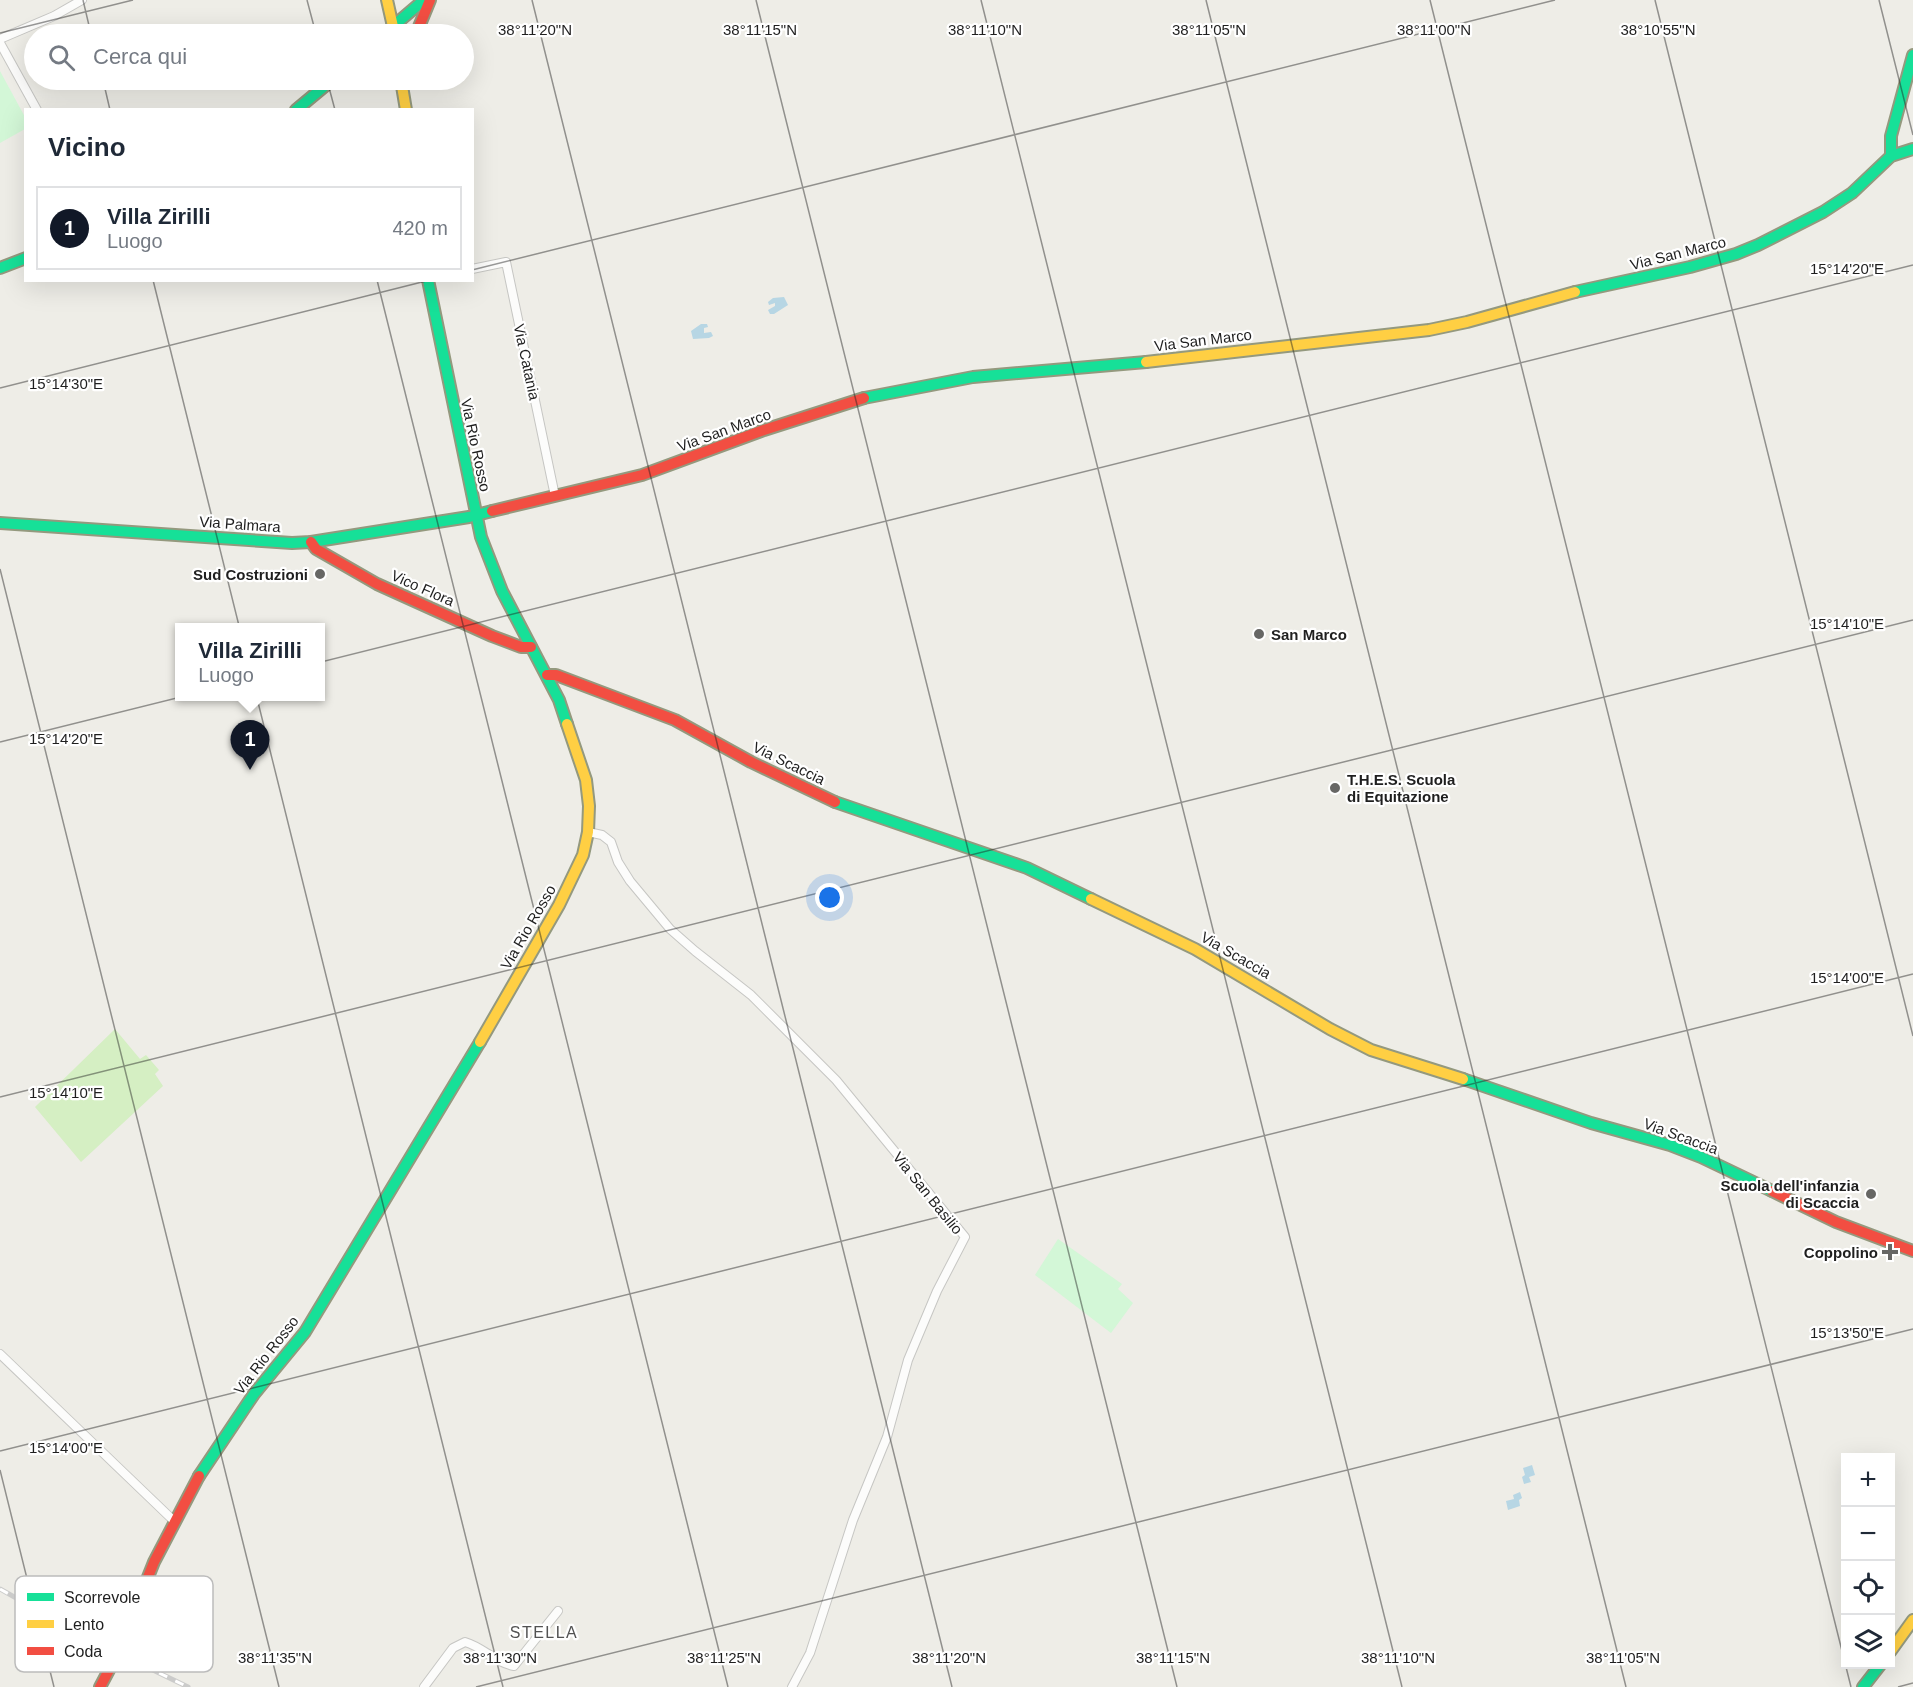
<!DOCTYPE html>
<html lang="it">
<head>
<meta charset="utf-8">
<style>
  body { margin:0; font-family:Helvetica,sans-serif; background:#f6f6f7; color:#1f2937 }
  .controls { position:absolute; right:18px; bottom:18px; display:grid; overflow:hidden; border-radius:0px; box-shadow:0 6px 24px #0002 }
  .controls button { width:54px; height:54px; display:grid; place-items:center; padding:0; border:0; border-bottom:2px solid #e0e1e3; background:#fff; color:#1f2937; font:30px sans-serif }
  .you { position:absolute; left:830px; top:898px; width:21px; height:21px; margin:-15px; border:4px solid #fff; border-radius:50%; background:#1a73e8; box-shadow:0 0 0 9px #1a73e833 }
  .badge { display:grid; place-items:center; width:39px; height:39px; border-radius:50%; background:#111827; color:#fff; font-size:20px; font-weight:700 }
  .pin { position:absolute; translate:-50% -50px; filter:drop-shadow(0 2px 3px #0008) }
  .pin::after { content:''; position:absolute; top:32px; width:21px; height:18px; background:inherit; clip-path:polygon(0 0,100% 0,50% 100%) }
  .popup { position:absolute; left:175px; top:623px; width:150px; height:78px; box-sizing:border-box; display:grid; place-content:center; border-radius:0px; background:#fff; filter:drop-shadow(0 2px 4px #0005); font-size:20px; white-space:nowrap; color:#747a83 }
  .popup b { font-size:22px; color:#1f2937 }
  .popup::after { content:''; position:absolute; left:50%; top:100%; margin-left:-12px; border:12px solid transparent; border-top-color:#fff }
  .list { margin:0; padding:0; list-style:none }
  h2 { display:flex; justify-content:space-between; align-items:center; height:78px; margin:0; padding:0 24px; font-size:26px }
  h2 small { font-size:20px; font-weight:400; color:#747a83 }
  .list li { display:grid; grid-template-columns:39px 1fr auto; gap:18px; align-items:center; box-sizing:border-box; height:84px; margin:0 12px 12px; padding:0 12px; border:2px solid #e0e1e3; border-radius:0px }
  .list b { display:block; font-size:22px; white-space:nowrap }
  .list p { margin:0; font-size:20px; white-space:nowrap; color:#747a83 }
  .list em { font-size:20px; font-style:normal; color:#747a83 }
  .icon { flex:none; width:33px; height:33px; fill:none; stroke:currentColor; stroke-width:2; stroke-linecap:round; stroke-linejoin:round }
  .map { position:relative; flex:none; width:1913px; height:1687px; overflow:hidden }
  .search { position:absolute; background:#fff; box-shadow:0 6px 24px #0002; left:24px; top:24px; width:450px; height:66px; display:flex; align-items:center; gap:15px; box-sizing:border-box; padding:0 21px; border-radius:33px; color:#747a83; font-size:22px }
  .panel { position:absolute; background:#fff; box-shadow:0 6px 24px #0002; left:24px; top:108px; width:450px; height:174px; border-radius:0px }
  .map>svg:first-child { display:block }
  .grass { fill:#d5efc3 }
  .park { fill:#d3f7d7 }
  .water { fill:#b7d6e4 }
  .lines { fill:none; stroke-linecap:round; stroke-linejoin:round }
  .street-casing { stroke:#c6c6c3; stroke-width:10 }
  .fast-casing { stroke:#94997e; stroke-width:14 }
  .slow-casing { stroke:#94997e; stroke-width:14 }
  .jam-casing { stroke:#94997e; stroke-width:14 }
  .street { stroke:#fcfcfb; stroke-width:8 }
  .fast { stroke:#16e098; stroke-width:10 }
  .slow { stroke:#ffcf43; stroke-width:10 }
  .jam { stroke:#f24e42; stroke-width:10 }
  .rail-casing { stroke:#cbcbca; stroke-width:5 }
  .rail { stroke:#fff; stroke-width:3; stroke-dasharray:9; stroke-linecap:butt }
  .ticks { fill:none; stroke:#1f1f1f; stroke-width:1.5; stroke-opacity:0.45 }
  .poi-dot { fill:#676765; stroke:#fff; stroke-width:2 }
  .labels { text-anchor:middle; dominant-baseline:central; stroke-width:4.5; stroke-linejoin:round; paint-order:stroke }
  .street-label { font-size:15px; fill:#1f1f1f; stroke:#fff }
  .poi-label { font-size:15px; font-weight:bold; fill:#1f1f1f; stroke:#fff; text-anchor:end }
  .neighbourhood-label { font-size:16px; letter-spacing:1.5px; fill:#525252; stroke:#fff }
  .key { fill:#fff; stroke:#bcbcbc; stroke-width:1.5 }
  .key-label { font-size:16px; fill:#1f1f1f }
  .ticks-label { font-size:15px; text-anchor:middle; fill:#1f1f1f; stroke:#fff; stroke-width:4.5; stroke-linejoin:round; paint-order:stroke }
</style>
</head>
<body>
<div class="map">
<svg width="1913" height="1687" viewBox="0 0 1913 1687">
  <rect width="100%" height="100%" fill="#eeede7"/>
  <path class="grass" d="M115 1029 140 1059 146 1055 159 1070 155 1074 163 1086 81 1162 35 1107Z"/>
  <g class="park">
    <path d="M0 71 25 117V129L0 143Z"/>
    <path d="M1058 1239 1122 1284 1118 1289 1133 1303 1111 1333 1035 1275Z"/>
  </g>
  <g class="water">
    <path d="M784 297 788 305 774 314H770L768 310 775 306V303L769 305 768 302 773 298Z"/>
    <path d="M701 324H707L708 327 704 328V333L711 332 713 336 709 338 693 339 691 331Z"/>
    <path d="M1532 1465 1535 1475 1529 1477 1531 1482 1524 1484 1522 1477 1525 1475 1523 1468Z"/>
    <path d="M1520 1492 1522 1498 1519 1500 1520 1506 1508 1510 1506 1501 1514 1499 1513 1495Z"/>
  </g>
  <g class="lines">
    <defs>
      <g id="street">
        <path d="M0 39 54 16 82 0"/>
        <path d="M0 43 37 110"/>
        <path d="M472 269 506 262 555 496"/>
        <path d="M588 832 602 835 611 842 618 862 630 881 670 929 695 951 751 995 836 1080 965 1237 937 1291 908 1360 887 1437 853 1520 810 1653 792 1687"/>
        <path d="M0 1354 174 1521"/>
        <path d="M424 1687 453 1648 465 1642C483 1647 496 1663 514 1666L558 1611"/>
      </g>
      <g id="fast">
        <path d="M384 34 424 0"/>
        <path d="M296 110 332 80"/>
        <path d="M1891 156V136L1913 55"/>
        <path d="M0 268 26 258"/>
        <path d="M428 280 481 537 502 591 559 700 567 724"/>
        <path d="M1575 292 1690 267 1736 254 1758 245 1823 212 1852 193 1891 156 1913 149"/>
        <path d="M864 398 973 377 1146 362"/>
        <path d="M0 523 292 543 311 542 469 517 492 511"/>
        <path d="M835 802 1027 868 1091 899"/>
        <path d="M1463 1079 1591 1123 1670 1145 1701 1157 1772 1191"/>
        <path d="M199 1476 254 1394 305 1332 480 1042"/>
        <path d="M1863 1687 1881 1664"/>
      </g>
      <g id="slow">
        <path d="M387 0 394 31"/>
        <path d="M401 80 406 110"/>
        <path d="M1146 362 1429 330 1467 322 1575 292"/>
        <path d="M1091 899 1195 949 1330 1029 1371 1050 1463 1079"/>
        <path d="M480 1042 559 905 583 855 588 832 589 806 586 780 567 724"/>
        <path d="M1890 1652 1913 1620"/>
      </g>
      <g id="jam">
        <path d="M416 34 430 0"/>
        <path d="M492 511 642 475 764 430 864 398"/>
        <path d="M311 542 316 549 377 584 492 636 521 647H531"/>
        <path d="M547 675H556L675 720 751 762 835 802"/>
        <path d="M1772 1191 1836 1222 1913 1251"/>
        <path d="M100 1687 117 1655 154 1562 199 1476"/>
      </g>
    </defs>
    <use href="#street" class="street-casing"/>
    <use href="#fast" class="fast-casing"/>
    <use href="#slow" class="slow-casing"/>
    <use href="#jam" class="jam-casing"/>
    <use href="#street" class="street"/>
    <use href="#fast" class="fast"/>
    <use href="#slow" class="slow"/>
    <use href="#jam" class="jam"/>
    <defs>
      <path id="rail" d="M0 1589 85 1637 188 1687"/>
    </defs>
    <use href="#rail" class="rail-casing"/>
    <use href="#rail" class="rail"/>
  </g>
  <path class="ticks" d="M83 0 91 34M307 0 316 34M532 0 952 1687M756 0 1177 1687M981 0 1402 1687M1206 0 1626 1687M1430 0 1851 1687M1655 0 1913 1036M1879 0 1913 135M0 33 133 0M103 80 110 110M327 80 335 110M472 270 1555 0M153 280 503 1687M377 280 728 1687M0 388 430 280M0 569 279 1687M0 742 1913 265M0 1097 1913 620M0 1451 1913 974M0 1470 54 1687M476 1687 1913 1329M1898 1687 1913 1683"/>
  <g class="poi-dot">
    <circle cx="320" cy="574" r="6"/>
    <circle cx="1259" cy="634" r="6"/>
    <circle cx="1335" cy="788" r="6"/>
    <circle cx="1871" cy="1194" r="6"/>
    <path d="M1887 1243h6v6h6v6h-6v6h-6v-6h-6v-6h6z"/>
  </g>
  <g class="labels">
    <g class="street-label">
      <text transform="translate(1678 253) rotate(-14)">Via San Marco</text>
      <text transform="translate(1203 340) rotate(-7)">Via San Marco</text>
      <text transform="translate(527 362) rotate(78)">Via Catania</text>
      <text transform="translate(724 430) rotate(-20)">Via San Marco</text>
      <text transform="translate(476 445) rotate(78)">Via Rio Rosso</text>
      <text transform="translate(240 524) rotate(4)">Via Palmara</text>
      <text transform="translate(423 588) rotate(24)">Vico Flora</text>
      <text transform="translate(789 763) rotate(26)">Via Scaccia</text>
      <text transform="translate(528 927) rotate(-60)">Via Rio Rosso</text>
      <text transform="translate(1236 955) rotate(30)">Via Scaccia</text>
      <text transform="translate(1681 1136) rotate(20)">Via Scaccia</text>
      <text transform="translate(928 1193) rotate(51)">Via San Basilio</text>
      <text transform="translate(266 1355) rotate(-52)">Via Rio Rosso</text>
    </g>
    <g class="poi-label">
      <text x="308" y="574">Sud Costruzioni</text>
      <text x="1271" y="634" text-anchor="start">San Marco</text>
      <text x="1347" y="779" text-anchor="start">T.H.E.S. Scuola<tspan x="1347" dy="17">di Equitazione</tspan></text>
      <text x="1859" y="1185">Scuola dell'infanzia<tspan x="1859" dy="17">di Scaccia</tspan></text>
      <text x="1878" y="1252">Coppolino</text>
    </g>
    <g class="neighbourhood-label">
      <text x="544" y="1632">STELLA</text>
    </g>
  </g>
  <rect x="15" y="1576" width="198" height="96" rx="9" class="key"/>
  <rect x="27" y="1593" width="27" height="8" fill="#16e098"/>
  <rect x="27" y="1620" width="27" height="8" fill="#ffcf43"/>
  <rect x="27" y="1647" width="27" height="8" fill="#f24e42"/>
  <g class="key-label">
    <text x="64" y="1603">Scorrevole</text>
    <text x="64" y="1630">Lento</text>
    <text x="64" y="1657">Coda</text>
  </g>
  <g class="ticks-label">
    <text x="535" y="35">38°11'20"N</text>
    <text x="760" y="35">38°11'15"N</text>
    <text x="985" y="35">38°11'10"N</text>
    <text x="1209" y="35">38°11'05"N</text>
    <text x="1434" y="35">38°11'00"N</text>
    <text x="1658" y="35">38°10'55"N</text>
    <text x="1847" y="274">15°14'20"E</text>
    <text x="66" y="389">15°14'30"E</text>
    <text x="1847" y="629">15°14'10"E</text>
    <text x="66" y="744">15°14'20"E</text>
    <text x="1847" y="983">15°14'00"E</text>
    <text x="66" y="1098">15°14'10"E</text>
    <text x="1847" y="1338">15°13'50"E</text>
    <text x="66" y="1453">15°14'00"E</text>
    <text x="275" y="1663">38°11'35"N</text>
    <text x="500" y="1663">38°11'30"N</text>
    <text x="724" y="1663">38°11'25"N</text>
    <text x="949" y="1663">38°11'20"N</text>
    <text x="1173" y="1663">38°11'15"N</text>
    <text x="1398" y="1663">38°11'10"N</text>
    <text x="1623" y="1663">38°11'05"N</text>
  </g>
</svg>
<div class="controls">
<button>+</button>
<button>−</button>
<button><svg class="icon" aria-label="locate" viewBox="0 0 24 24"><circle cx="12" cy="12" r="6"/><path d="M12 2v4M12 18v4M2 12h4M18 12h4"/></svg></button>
<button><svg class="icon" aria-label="layers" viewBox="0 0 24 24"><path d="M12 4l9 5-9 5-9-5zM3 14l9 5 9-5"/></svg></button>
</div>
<div class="you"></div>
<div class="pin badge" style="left:250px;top:770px">1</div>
<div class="popup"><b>Villa Zirilli</b>Luogo</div>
<div class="search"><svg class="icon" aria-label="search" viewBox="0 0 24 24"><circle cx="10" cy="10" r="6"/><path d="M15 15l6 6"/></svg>Cerca qui</div>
<section class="panel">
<h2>Vicino<small></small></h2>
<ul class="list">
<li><span class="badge">1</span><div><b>Villa Zirilli</b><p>Luogo</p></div><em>420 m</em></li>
</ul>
</section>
</div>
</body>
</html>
